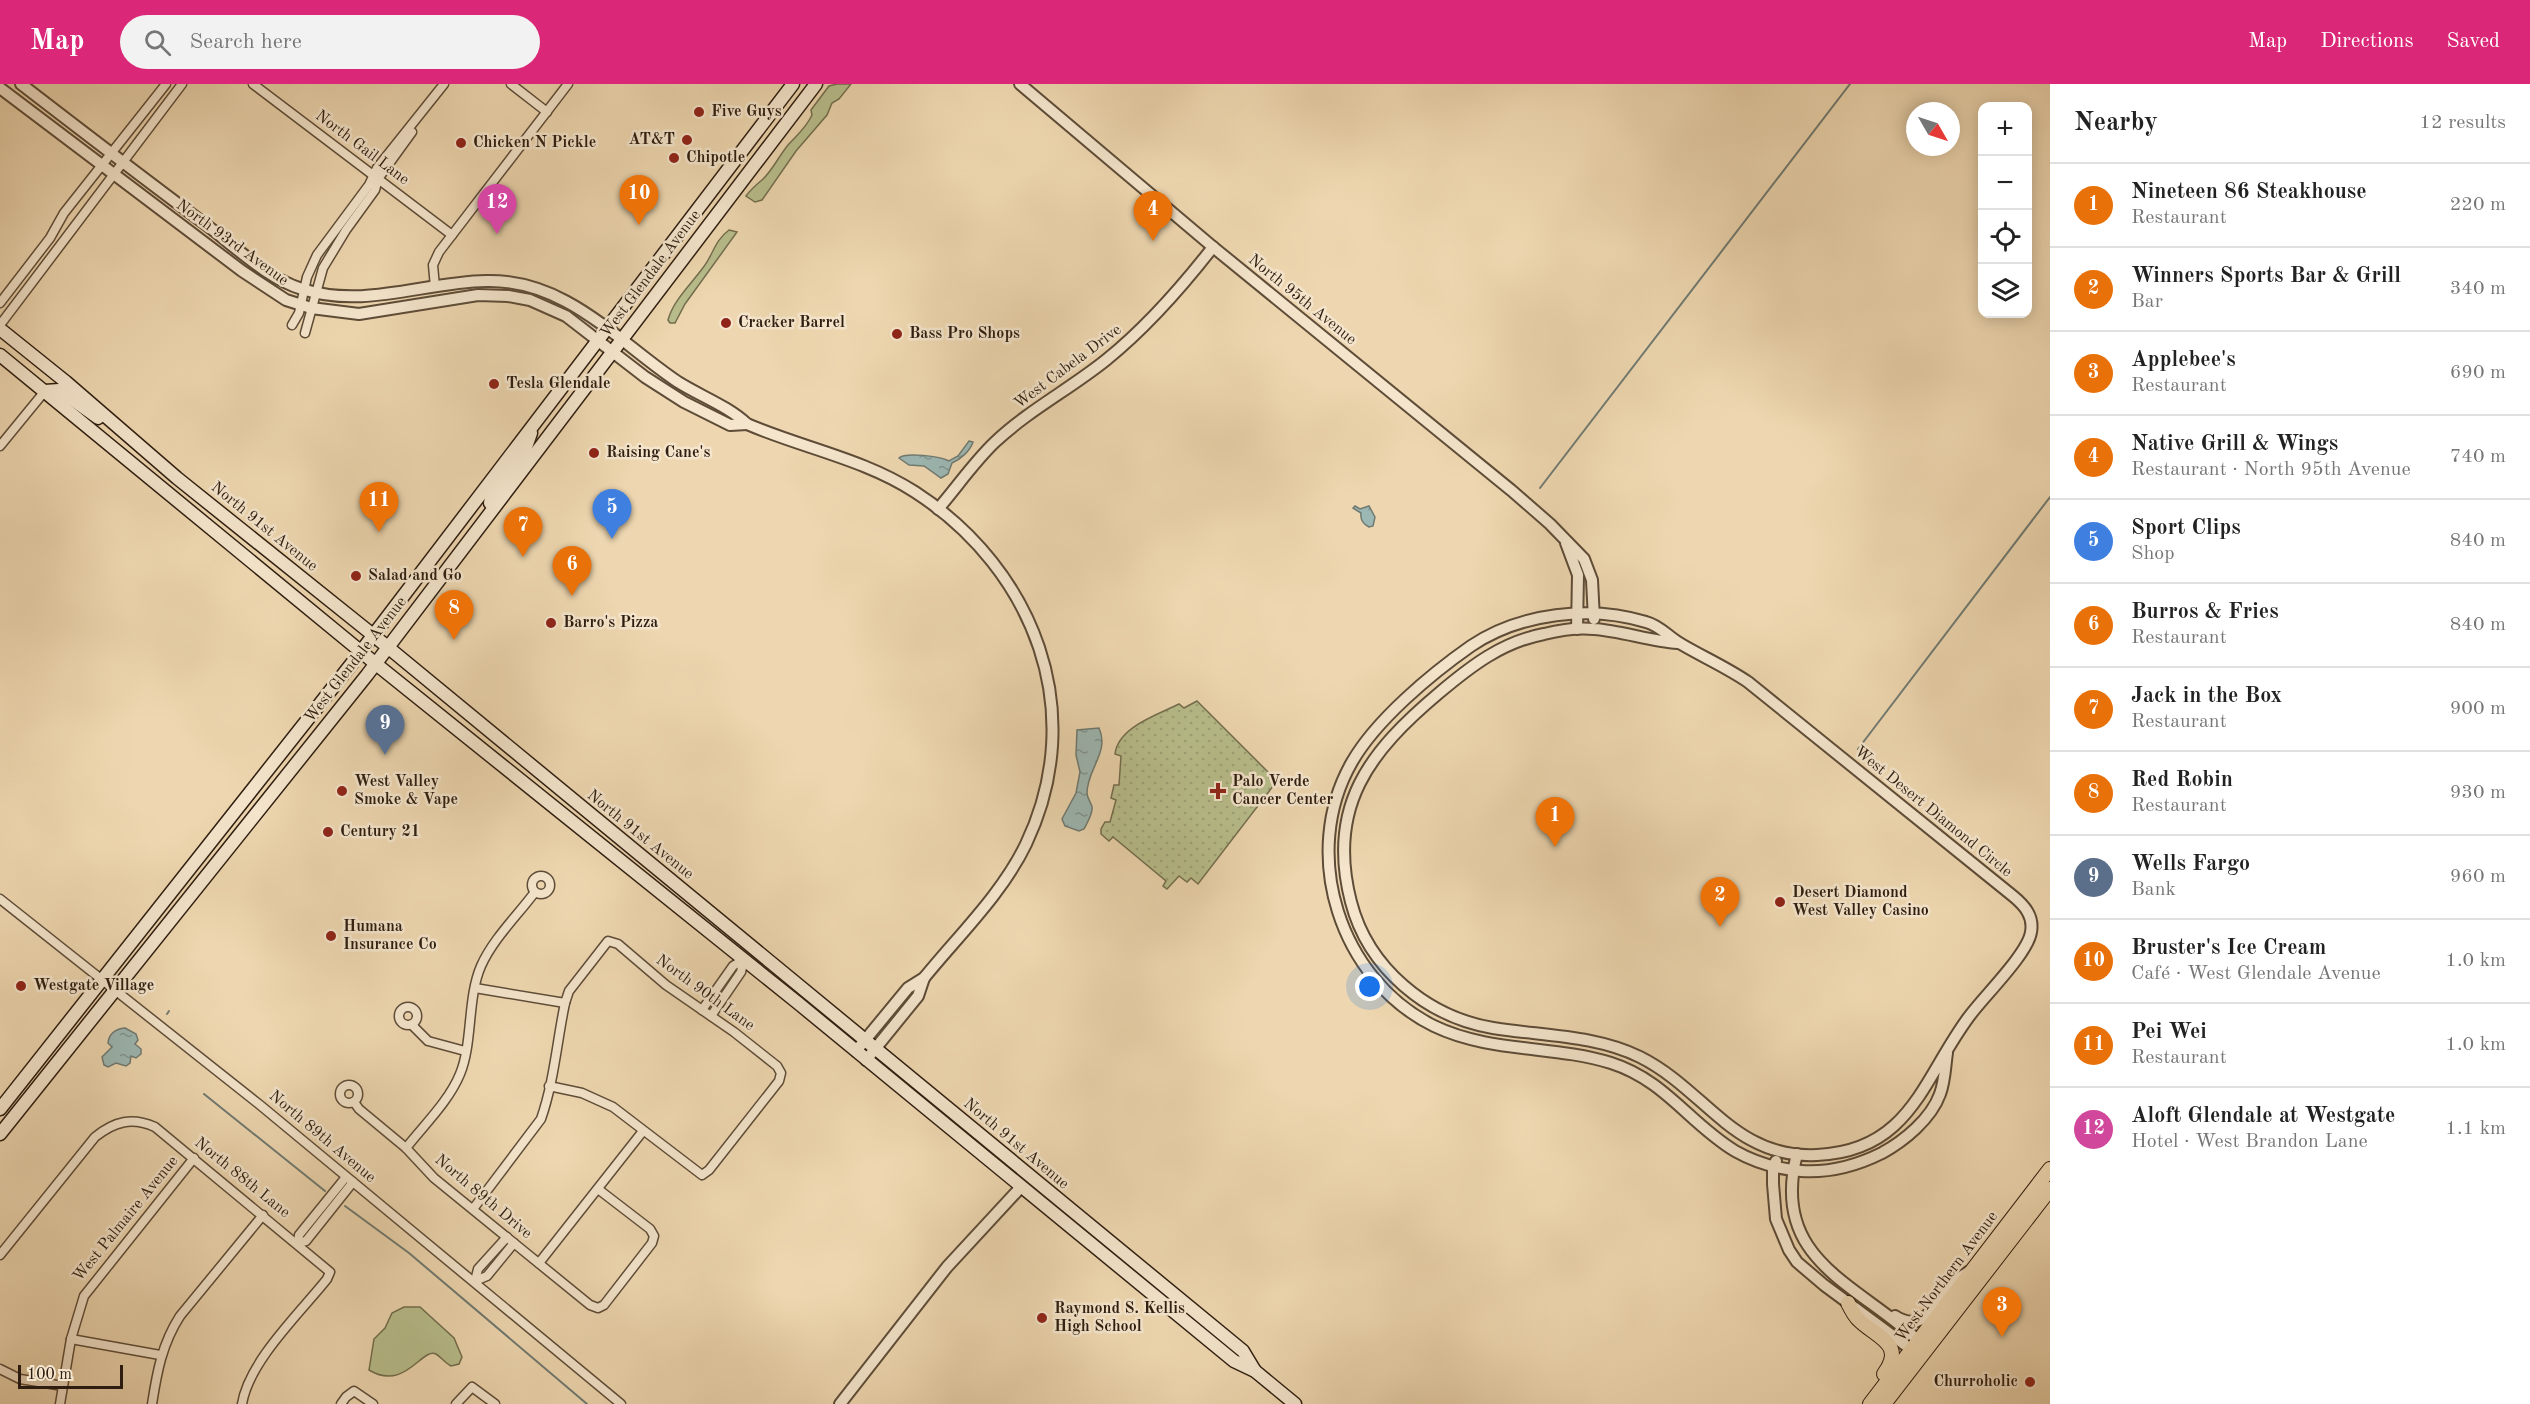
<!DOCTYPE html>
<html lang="en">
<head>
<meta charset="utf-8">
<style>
  body { margin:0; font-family:"Old Standard TT",serif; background:#f2f2f2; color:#222 }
  .controls { position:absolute; right:18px; top:18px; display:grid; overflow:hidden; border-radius:12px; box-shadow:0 3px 15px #0003 }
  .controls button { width:54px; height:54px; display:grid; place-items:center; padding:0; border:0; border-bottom:2px solid #e0e0e0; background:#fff; color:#222; font:30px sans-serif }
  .compass { position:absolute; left:1906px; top:18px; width:54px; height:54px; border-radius:50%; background:#fff; box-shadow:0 3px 15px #0003; rotate:129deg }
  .scale { position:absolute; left:18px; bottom:15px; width:105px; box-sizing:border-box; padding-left:6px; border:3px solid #2e1d10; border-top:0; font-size:16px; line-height:21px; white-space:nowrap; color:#2e1d10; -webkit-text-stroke:4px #f4e5cc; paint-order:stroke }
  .you { position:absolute; left:1370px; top:903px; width:21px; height:21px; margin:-15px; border:4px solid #fff; border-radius:50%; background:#1a73e8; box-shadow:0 0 0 9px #1a73e833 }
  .badge { display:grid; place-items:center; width:39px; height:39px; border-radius:50%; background:#db2777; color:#fff; font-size:20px; font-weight:700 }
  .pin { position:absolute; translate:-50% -50px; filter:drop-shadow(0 2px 3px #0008) }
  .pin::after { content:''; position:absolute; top:32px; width:21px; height:18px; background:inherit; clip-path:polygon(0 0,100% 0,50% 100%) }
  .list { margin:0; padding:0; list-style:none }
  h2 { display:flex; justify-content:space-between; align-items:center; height:78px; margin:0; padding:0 24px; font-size:26px }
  h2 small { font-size:20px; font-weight:400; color:#767676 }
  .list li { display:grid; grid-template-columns:39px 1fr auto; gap:18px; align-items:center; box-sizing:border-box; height:84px; padding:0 24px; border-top:2px solid #e0e0e0 }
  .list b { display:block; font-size:22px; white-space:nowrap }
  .list p { margin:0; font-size:20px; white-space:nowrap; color:#767676 }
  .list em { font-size:20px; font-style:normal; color:#767676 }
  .icon { flex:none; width:33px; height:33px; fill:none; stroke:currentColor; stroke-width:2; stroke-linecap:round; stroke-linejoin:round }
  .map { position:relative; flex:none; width:2050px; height:1320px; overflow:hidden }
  header { display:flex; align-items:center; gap:36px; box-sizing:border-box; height:84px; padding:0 30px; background:#db2777; color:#fff }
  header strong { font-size:28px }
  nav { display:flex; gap:33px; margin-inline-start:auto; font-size:21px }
  .search { width:420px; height:54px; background:#f2f2f2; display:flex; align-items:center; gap:15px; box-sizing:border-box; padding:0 21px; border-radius:33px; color:#767676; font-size:22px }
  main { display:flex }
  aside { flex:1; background:#fff }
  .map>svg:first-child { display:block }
  .grass { fill:#b8be8c; stroke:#736e4e; stroke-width:1.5 }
  .park { fill:url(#park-dots); stroke:#736e4e; stroke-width:1.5 }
  .water { fill:url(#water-ripples); stroke:#707a72; stroke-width:1.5 }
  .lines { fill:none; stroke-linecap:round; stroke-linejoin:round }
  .stream { stroke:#707a72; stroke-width:2 }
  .minor-casing { stroke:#5e4c38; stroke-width:11 }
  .tertiary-casing { stroke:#5e4c38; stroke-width:14 }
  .secondary-casing { stroke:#2e1d10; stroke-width:15 }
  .primary-casing { stroke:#2e1d10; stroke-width:16 }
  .minor { stroke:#f4e5cc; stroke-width:8 }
  .tertiary { stroke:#f4e5cc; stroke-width:10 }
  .secondary { stroke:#f4e5cc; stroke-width:12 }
  .primary { stroke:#eed7b0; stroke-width:14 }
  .poi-dot { fill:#8f2418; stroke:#f4e5cc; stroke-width:2 }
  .labels { text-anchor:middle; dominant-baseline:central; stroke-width:5; stroke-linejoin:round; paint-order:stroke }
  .poi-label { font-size:16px; font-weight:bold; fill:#2e1d10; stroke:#f4e5cc; text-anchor:start }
  .street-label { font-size:16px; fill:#2e1d10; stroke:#f4e5cc }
</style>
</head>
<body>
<header>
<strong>Map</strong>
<div class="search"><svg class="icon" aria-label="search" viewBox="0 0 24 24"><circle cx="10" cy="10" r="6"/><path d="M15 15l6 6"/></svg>Search here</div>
<nav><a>Map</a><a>Directions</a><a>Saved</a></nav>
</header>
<main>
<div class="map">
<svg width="2050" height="1320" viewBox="0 0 2050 1320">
  <defs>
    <pattern id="park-dots" width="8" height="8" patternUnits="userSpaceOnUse" patternTransform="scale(1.5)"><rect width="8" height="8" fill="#b8be8c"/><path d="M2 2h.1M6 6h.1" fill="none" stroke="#9ea378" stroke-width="1.8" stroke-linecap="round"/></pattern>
    <pattern id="water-ripples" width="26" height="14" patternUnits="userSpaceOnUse" patternTransform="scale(1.5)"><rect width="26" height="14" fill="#9cb8b4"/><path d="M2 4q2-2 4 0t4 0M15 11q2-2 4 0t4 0" fill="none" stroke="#809591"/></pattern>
  </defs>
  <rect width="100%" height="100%" fill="#eed7b0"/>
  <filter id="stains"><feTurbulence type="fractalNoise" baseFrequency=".00333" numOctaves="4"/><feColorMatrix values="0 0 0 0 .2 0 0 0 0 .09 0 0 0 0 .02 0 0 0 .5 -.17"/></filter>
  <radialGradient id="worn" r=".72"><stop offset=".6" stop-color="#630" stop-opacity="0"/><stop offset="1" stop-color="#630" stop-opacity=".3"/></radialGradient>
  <g class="grass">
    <path d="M837 0H851L839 15 832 19 827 31 796 67 762 116 755 118 746 112C751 105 756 101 762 96 772 87 779 72 788 61 797 51 806 44 812 31L811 26 829 2Z"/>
    <path d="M729 146 737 148 685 220 675 239H670L668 236C673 217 691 200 702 185 713 172 714 157 729 146Z"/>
    <path d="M404 1223H420L454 1254 462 1273 459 1280 451 1282C445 1279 441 1273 436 1270 422 1263 405 1308 369 1286L374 1255 385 1244 392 1229Z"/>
  </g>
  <path class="park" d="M1197 617 1277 697 1198 800 1191 794 1187 798 1179 792 1167 805 1163 802 1166 797 1113 753 1109 757 1101 750V745L1105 738H1110L1116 716 1111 714 1114 701H1119L1121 672 1115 670C1118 643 1157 631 1179 620L1184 624Z"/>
  <g class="water">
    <path d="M969 357 973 358C970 367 961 375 952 379L948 390 941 394 924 382 909 381 899 374C905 368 940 372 949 377L958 372Z"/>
    <path d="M1355 422 1360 425 1369 422 1375 433 1373 442 1369 443C1363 440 1360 436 1361 429L1353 424Z"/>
    <path d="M1099 644C1110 668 1087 685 1087 709 1087 714 1091 718 1092 723 1093 730 1087 739 1084 745L1079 747 1065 742 1062 735 1076 709 1080 688 1076 671 1077 646Z"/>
    <path d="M125 944 136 950 138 956 135 960 141 965V970L136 974 131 972 130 979 126 982 116 979 108 983 104 981 102 973 112 963 108 959C109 950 115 945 125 944Z"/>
  </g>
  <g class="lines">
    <g class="stream">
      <path d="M1540 404 1850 0"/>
      <path d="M1858 665 2050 413"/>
      <path d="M167 930 169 927"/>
      <path d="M204 1010 325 1107"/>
      <path d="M345 1122 409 1169 587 1320"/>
    </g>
    <defs>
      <g id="minor">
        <path d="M253 0 452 151"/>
        <path d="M511 0 547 28"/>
        <path d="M435 203 433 181 439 168 568 0"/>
        <path d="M0 219 50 154 64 129 166 0"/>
        <path d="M0 241 182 0"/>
        <path d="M292 241 299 229 307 193 317 171 369 101 377 84 444 0"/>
        <path d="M305 249 323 184 346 146 375 106 378 95 412 48"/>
        <path d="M0 362 45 307"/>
        <circle cx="541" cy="801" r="9"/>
        <path d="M0 815 260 1021 621 1320"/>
        <path d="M475 904 565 919"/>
        <circle cx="408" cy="932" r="9"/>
        <path d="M702 926 733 882 744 875"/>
        <path d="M711 932 741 888 744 875"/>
        <path d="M412 941 428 957 465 967"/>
        <circle cx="349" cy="1010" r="9"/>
        <path d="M354 1018 359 1025 406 1064 434 1094 590 1221 598 1224 604 1221 652 1159 654 1152 650 1145 598 1105"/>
        <path d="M406 1064C424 1041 449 1017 460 990 473 959 467 914 481 882 493 855 517 832 535 808"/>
        <path d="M473 1125 541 1035C554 998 557 957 565 919L569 907 608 857 618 860 666 901 734 948 777 982 781 989 779 997 709 1086 702 1091 613 1023 582 1009 549 1002"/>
        <path d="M298 1159 299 1151 346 1093"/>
        <path d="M298 1159 306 1157 353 1098"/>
        <path d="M0 1171 95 1053C115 1037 132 1033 155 1043L330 1188 327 1195C300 1229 249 1277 242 1320"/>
        <path d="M539 1179 643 1047"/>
        <path d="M475 1197 478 1185 507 1153"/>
        <path d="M475 1197 487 1192 514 1159"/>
        <path d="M71 1255 160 1271"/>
        <path d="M0 1285 20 1295 63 1302"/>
        <path d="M60 1320 71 1255 84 1212 194 1074"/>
        <path d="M152 1320C157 1288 162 1260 180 1232L263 1131"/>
        <path d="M341 1320 346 1313 354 1307 373 1320"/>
        <path d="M456 1320 472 1303 495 1320"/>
      </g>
      <g id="tertiary">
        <path d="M21 0C82 47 143 94 205 140 235 162 266 194 302 205 364 225 424 198 486 197 566 195 617 257 678 298 700 312 728 322 747 340 803 364 864 375 915 408 1035 486 1089 628 1026 760 1002 810 958 852 924 894L908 904 856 967"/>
        <path d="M1020 0 1213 163 1511 406 1550 440 1584 475 1592 496 1594 535"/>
        <path d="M0 4 242 187 286 216 311 224 359 230 478 211 508 212 530 216 566 232 645 293 684 318 730 341 747 340"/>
        <path d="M938 425C957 403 974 378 995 358 1029 326 1070 305 1106 276 1147 243 1181 204 1213 163"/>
        <path d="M1566 459 1578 491 1577 545"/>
        <path d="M1678 559C1649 557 1622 547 1594 545 1577 543 1560 546 1544 550 1502 558 1471 582 1439 609 1370 667 1326 722 1351 818 1368 884 1427 933 1493 944 1543 952 1595 951 1640 973 1706 1006 1734 1075 1817 1071 1910 1067 1923 995 1968 934 1982 914 2028 870 2031 848 2034 832 2024 821 2013 812L1748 598C1726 583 1703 573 1681 560 1668 553 1661 542 1646 538 1590 521 1520 529 1471 562 1431 590 1376 636 1352 678 1299 770 1340 896 1434 942 1490 969 1553 961 1611 979 1665 996 1690 1040 1735 1067 1756 1079 1778 1085 1801 1087 1831 1089 1856 1082 1882 1069 1904 1057 1931 1035 1940 1010 1945 997 1945 982 1947 969"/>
        <path d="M866 976 918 912 924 894"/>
        <path d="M1797 1070C1769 1178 1860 1200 1922 1260"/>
        <path d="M1776 1077 1773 1083V1100L1776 1135 1789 1166 1797 1178 1824 1201 1916 1269"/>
        <path d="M1895 1232C1927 1253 1938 1211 1956 1196 1959 1193 1965 1191 1968 1188"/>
        <path d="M840 1320 947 1183 1021 1103"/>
      </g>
      <g id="secondary">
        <path d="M0 245 66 298 177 394 373 551 1243 1267 1255 1287"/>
        <path d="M0 271 376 580 798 919 1234 1277 1255 1287 1295 1320"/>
        <path d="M45 307 59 306 98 334"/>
        <path d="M494 423 490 419 491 414 524 369 531 349"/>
        <path d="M0 1025 353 578 793 0"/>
        <path d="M0 1050 367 591 816 0"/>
      </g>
      <g id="primary">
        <path d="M1848 1219C1851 1225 1854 1231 1858 1235 1875 1253 1907 1259 1884 1290"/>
        <path d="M1870 1320 2050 1085"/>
        <path d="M1884 1320 2050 1105"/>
      </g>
    </defs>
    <use href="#minor" class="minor-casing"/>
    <use href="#tertiary" class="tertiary-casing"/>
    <use href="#secondary" class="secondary-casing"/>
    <use href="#primary" class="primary-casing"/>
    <use href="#minor" class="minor"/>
    <use href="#tertiary" class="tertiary"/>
    <use href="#secondary" class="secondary"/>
    <use href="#primary" class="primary"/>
  </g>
  <g class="poi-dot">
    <circle cx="699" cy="28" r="6"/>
    <circle cx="687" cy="56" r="6"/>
    <circle cx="461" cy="59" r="6"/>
    <circle cx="674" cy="74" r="6"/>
    <circle cx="726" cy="239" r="6"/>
    <circle cx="897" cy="250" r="6"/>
    <circle cx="494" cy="300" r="6"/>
    <circle cx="594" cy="369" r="6"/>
    <circle cx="356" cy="492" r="6"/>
    <circle cx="551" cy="539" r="6"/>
    <circle cx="342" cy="707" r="6"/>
    <path d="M1215 698h6v6h6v6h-6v6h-6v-6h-6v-6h6z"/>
    <circle cx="328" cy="748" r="6"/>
    <circle cx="1780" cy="818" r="6"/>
    <circle cx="331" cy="852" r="6"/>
    <circle cx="21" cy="902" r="6"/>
    <circle cx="1042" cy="1234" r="6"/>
    <circle cx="2030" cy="1298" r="6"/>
  </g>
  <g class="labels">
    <g class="poi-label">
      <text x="711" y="28">Five Guys</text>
      <text x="675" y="56" text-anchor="end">AT&amp;T</text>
      <text x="473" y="59">Chicken N Pickle</text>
      <text x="686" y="74">Chipotle</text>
      <text x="738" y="239">Cracker Barrel</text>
      <text x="909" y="250">Bass Pro Shops</text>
      <text x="506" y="300">Tesla Glendale</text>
      <text x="606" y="369">Raising Cane's</text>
      <text x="368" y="492">Salad and Go</text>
      <text x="563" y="539">Barro's Pizza</text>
      <text x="354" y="698">West Valley<tspan x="354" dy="18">Smoke &amp; Vape</tspan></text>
      <text x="1232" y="698">Palo Verde<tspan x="1232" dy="18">Cancer Center</tspan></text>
      <text x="340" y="748">Century 21</text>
      <text x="1792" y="809">Desert Diamond<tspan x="1792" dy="18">West Valley Casino</tspan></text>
      <text x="343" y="843">Humana<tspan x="343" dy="18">Insurance Co</tspan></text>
      <text x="33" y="902">Westgate Village</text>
      <text x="1054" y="1225">Raymond S. Kellis<tspan x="1054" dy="18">High School</tspan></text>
      <text x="2018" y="1298" text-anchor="end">Churroholic</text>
    </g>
    <g class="street-label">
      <text transform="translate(362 64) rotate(37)">North Gail Lane</text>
      <text transform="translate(232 159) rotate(36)">North 93rd Avenue</text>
      <text transform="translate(651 190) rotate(-53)">West Glendale Avenue</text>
      <text transform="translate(1302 216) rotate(39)">North 95th Avenue</text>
      <text transform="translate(1068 283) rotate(-37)">West Cabela Drive</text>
      <text transform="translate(264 443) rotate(39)">North 91st Avenue</text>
      <text transform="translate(356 576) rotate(-52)">West Glendale Avenue</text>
      <text transform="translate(1933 728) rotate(39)">West Desert Diamond Circle</text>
      <text transform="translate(640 751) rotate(39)">North 91st Avenue</text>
      <text transform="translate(705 909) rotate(36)">North 90th Lane</text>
      <text transform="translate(322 1053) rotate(40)">North 89th Avenue</text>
      <text transform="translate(1016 1060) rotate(40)">North 91st Avenue</text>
      <text transform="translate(242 1094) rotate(39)">North 88th Lane</text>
      <text transform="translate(483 1113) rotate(40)">North 89th Drive</text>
      <text transform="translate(126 1135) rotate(-51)">West Palmaire Avenue</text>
      <text transform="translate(1947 1193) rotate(-53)">West Northern Avenue</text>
    </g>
  </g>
  <rect width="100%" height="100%" filter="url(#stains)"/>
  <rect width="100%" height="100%" fill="url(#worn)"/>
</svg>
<div class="controls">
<button>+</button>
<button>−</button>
<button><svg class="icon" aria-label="locate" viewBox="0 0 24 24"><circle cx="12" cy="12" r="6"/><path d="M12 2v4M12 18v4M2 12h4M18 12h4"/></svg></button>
<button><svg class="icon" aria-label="layers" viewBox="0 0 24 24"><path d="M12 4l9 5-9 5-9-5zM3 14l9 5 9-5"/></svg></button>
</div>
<svg class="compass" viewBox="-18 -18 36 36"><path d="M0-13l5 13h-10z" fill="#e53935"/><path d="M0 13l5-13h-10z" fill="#767676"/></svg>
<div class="scale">100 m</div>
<div class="you"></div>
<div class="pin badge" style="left:1555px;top:763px;background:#e8710a">1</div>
<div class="pin badge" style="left:1720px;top:843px;background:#e8710a">2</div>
<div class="pin badge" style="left:2002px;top:1253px;background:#e8710a">3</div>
<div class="pin badge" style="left:1153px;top:157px;background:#e8710a">4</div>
<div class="pin badge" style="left:612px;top:455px;background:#3f7fe0">5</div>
<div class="pin badge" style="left:572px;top:512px;background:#e8710a">6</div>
<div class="pin badge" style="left:523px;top:473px;background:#e8710a">7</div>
<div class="pin badge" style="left:454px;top:556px;background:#e8710a">8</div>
<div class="pin badge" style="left:385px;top:671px;background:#5c6f8a">9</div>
<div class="pin badge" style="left:639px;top:141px;background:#e8710a">10</div>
<div class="pin badge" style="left:379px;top:448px;background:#e8710a">11</div>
<div class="pin badge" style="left:497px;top:150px;background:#d1479c">12</div>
</div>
<aside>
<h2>Nearby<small>12 results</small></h2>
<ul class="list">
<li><span class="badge" style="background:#e8710a">1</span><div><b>Nineteen 86 Steakhouse</b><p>Restaurant</p></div><em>220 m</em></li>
<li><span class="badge" style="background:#e8710a">2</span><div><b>Winners Sports Bar &amp; Grill</b><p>Bar</p></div><em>340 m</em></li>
<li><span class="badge" style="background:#e8710a">3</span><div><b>Applebee's</b><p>Restaurant</p></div><em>690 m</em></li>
<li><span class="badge" style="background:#e8710a">4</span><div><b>Native Grill &amp; Wings</b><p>Restaurant · North 95th Avenue</p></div><em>740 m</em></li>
<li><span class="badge" style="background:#3f7fe0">5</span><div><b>Sport Clips</b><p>Shop</p></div><em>840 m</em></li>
<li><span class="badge" style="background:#e8710a">6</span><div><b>Burros &amp; Fries</b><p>Restaurant</p></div><em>840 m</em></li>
<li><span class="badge" style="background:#e8710a">7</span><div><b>Jack in the Box</b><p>Restaurant</p></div><em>900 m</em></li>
<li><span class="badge" style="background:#e8710a">8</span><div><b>Red Robin</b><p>Restaurant</p></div><em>930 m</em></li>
<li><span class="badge" style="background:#5c6f8a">9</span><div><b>Wells Fargo</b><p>Bank</p></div><em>960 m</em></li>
<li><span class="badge" style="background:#e8710a">10</span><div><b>Bruster's Ice Cream</b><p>Café · West Glendale Avenue</p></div><em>1.0 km</em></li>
<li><span class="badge" style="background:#e8710a">11</span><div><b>Pei Wei</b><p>Restaurant</p></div><em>1.0 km</em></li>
<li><span class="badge" style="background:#d1479c">12</span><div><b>Aloft Glendale at Westgate</b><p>Hotel · West Brandon Lane</p></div><em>1.1 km</em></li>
</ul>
</aside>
</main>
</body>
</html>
